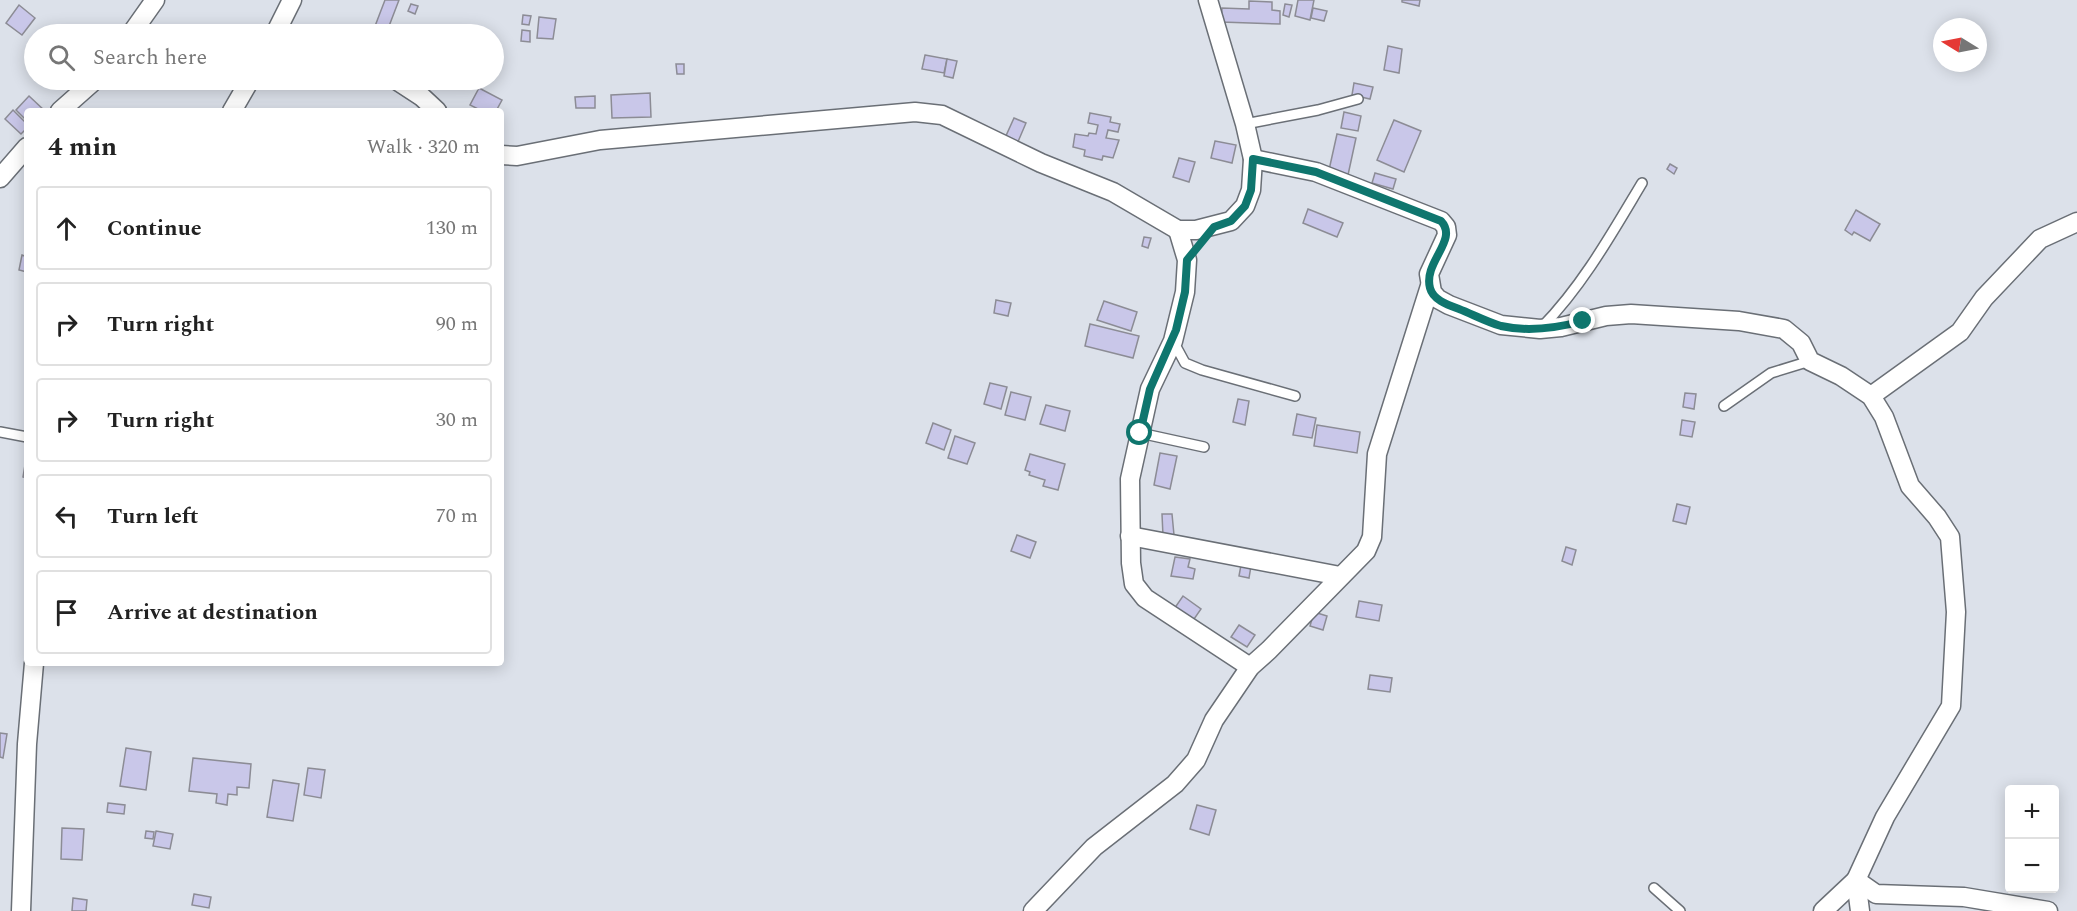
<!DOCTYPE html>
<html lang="en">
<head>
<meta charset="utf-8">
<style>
  body { margin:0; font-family:Spectral,serif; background:#f6f6f6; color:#222 }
  .controls { position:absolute; right:18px; bottom:18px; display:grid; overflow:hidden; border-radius:6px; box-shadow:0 3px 15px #0003 }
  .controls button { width:54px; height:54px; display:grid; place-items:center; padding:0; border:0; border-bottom:2px solid #e0e0e0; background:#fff; color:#222; font:30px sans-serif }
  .compass { position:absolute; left:1933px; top:18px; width:54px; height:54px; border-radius:50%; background:#fff; box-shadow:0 3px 15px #0003; rotate:280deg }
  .stop { position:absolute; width:18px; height:18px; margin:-14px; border:4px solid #0f766e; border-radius:50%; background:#fff }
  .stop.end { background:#0f766e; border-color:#fff; box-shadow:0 2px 6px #0008 }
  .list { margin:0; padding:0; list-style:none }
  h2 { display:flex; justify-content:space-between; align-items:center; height:78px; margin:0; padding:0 24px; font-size:26px }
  h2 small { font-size:20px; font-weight:400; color:#767676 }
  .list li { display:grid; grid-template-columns:39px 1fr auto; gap:18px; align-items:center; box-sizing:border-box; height:84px; margin:0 12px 12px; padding:0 12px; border:2px solid #e0e0e0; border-radius:6px }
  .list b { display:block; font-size:22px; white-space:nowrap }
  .list em { font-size:20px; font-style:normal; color:#767676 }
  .icon { flex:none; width:33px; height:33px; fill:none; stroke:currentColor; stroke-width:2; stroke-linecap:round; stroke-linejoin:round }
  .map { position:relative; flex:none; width:2077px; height:911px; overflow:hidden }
  .search { position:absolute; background:#fff; box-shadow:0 3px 15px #0003; left:24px; top:24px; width:480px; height:66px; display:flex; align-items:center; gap:15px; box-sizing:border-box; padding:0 21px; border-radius:33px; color:#767676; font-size:22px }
  .panel { position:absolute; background:#fff; box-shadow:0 3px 15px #0003; left:24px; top:108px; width:480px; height:558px; border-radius:6px }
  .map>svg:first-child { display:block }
  .building { fill:#c9c7e9; stroke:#8c8c95; stroke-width:1.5 }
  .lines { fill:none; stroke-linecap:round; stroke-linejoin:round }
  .service-casing { stroke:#6a6f76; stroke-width:12 }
  .minor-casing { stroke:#6a6f76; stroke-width:21 }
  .service { stroke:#fff; stroke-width:9 }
  .minor { stroke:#fff; stroke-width:18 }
  .route { stroke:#0f766e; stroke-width:8 }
</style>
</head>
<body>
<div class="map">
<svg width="2077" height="911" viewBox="0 0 2077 911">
  <rect width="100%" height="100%" fill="#dce1ea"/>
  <g class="building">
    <path d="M385 0H399L386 34H372Z"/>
    <path d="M1298 0H1314L1310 20 1295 16Z"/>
    <path d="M1402 0H1420L1419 6 1402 2Z"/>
    <path d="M1249 1 1272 2V10L1280 11V24L1221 22 1222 8 1249 9Z"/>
    <path d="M411 4 418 6 415 14 408 11Z"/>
    <path d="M1285 4 1292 5 1289 17 1283 15Z"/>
    <path d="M19 5 35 18 22 35 6 23Z"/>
    <path d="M1313 8 1327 11 1324 21 1311 18Z"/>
    <path d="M523 15 531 16 529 25 522 24Z"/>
    <path d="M539 17 556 19 553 39 537 38Z"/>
    <path d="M522 30 530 31V42L521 41Z"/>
    <path d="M1388 46 1402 49 1399 73 1384 70Z"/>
    <path d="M925 55 947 59 944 73 922 69Z"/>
    <path d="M947 59 957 61 953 78 944 76Z"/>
    <path d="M676 64H684V74H677Z"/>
    <path d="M1354 83 1373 87 1370 99 1352 95Z"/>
    <path d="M479 88 502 100 496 111H482L470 105Z"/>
    <path d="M650 93 651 117 612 118 611 95Z"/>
    <path d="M29 96 45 111H27V121L16 110Z"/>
    <path d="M595 96V108H576L575 97Z"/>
    <path d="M13 110 27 124V128L21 134 5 119Z"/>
    <path d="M1344 112 1361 116 1358 131 1341 128Z"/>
    <path d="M1090 113 1111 117 1110 122 1120 124 1118 132 1108 130 1106 138 1119 140 1113 158 1103 156 1102 160 1084 156 1085 150 1073 147 1075 134 1088 136 1089 133 1096 134 1098 125 1088 123Z"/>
    <path d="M1014 118 1026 123 1017 144 1005 138Z"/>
    <path d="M1394 120 1421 131 1404 172 1377 160Z"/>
    <path d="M1337 134 1356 138 1348 175 1329 170Z"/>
    <path d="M1215 141 1236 145 1232 163 1211 158Z"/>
    <path d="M1179 158 1195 162 1189 182 1173 177Z"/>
    <path d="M1670 164 1677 168 1674 174 1667 169Z"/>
    <path d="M1375 173 1396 179 1393 189 1372 183Z"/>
    <path d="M1308 209 1343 223 1337 237 1303 223Z"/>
    <path d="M1856 210 1880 224 1870 241 1854 232 1852 235 1845 230Z"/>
    <path d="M1144 237 1151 238 1148 248 1142 246Z"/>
    <path d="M22 255 27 257V272L19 270Z"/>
    <path d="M996 300 1011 303 1008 316 994 313Z"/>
    <path d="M1104 301 1137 312 1131 331 1097 320Z"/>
    <path d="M1090 324 1139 336 1133 358 1085 346Z"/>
    <path d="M990 383 1007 387 1001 409 984 404Z"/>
    <path d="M1011 392 1031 397 1025 420 1005 415Z"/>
    <path d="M1685 393 1696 394 1694 409 1683 407Z"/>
    <path d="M1238 399 1249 401 1245 425 1233 422Z"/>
    <path d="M1046 405 1070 411 1065 431 1040 424Z"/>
    <path d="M1297 414 1316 418 1312 438 1293 435Z"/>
    <path d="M1682 420 1695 422 1692 437 1680 435Z"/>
    <path d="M933 423 951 430 944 450 926 443Z"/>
    <path d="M1317 425 1360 432 1357 453 1314 446Z"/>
    <path d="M955 436 975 443 967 464 948 458Z"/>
    <path d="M1160 453 1177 456 1170 489 1154 485Z"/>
    <path d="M1030 454 1065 464 1058 490 1043 486 1045 480 1029 475 1030 472 1025 470Z"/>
    <path d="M25 465H27V478L23 477Z"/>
    <path d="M1677 504 1690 507 1686 524 1673 521Z"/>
    <path d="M1162 514H1172L1174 535 1163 536Z"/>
    <path d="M1017 535 1036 542 1030 558 1011 551Z"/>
    <path d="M1566 547 1576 550 1572 565 1562 561Z"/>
    <path d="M1175 557 1190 559 1188 567 1195 569 1193 579 1171 576Z"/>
    <path d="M1241 565 1251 566 1249 578 1239 576Z"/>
    <path d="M1183 596 1201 609 1192 622 1174 609Z"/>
    <path d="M1359 601 1382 605 1379 621 1356 617Z"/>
    <path d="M1314 612 1327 616 1323 630 1310 626Z"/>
    <path d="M1239 625 1255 635 1247 647 1231 637Z"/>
    <path d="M1370 675 1392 678 1390 692 1368 689Z"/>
    <path d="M0 733 7 734 3 758 0 757Z"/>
    <path d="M126 748 151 752 146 790 120 786Z"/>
    <path d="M193 758 251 764 249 788 237 787V795L228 794 227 805 216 803 217 794 189 791Z"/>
    <path d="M308 768 325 770 321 798 304 795Z"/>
    <path d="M273 780 299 784 293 821 267 817Z"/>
    <path d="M108 803 125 805 124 814 107 812Z"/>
    <path d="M1197 805 1216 810 1209 835 1190 829Z"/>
    <path d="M62 828 84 829 82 860 61 859Z"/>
    <path d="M146 831 154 832 153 839 145 838Z"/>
    <path d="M156 831 173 834 170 849 153 846Z"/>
    <path d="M194 894 211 897 209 908 192 905Z"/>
    <path d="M73 898 87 900 86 911H72Z"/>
  </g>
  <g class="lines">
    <defs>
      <g id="service">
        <path d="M1245 124 1318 110 1358 99"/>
        <path d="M1542 327C1583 285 1612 233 1642 183"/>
        <path d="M1173 341 1185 363 1202 370 1295 396"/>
        <path d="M1724 406 1771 373 1810 361"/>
        <path d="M0 432 27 437"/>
        <path d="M1140 433 1204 447"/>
        <path d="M1654 888 1680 911"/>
      </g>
      <g id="minor">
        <path d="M131 34 155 0"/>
        <path d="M275 34 292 0"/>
        <path d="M396 80 422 97 437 111"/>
        <path d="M60 111 95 80"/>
        <path d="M232 111 250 80"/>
        <path d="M501 155 517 156 600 140 915 112 942 115 1041 163 1113 192 1178 230H1196L1231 221 1245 206 1251 190 1253 159 1245 124 1208 0"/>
        <path d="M1253 159 1316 172 1441 221 1446 227 1447 235 1429 274 1432 292 1438 299 1449 305 1501 325 1540 329 1561 327 1606 316 1631 314 1739 321 1784 329 1801 343 1810 361 1841 376 1871 396 1884 417 1910 486 1937 517 1950 537 1956 612 1951 706 1885 817 1856 880 1823 911"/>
        <path d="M0 178 27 147"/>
        <path d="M1178 230 1187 260 1185 292 1173 341 1150 389 1130 479 1131 563 1134 584 1145 598 1250 667"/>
        <path d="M1871 396 1960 332 1984 298 2040 239 2077 222"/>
        <path d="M1130 536 1340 576"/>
        <path d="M1856 880 1876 894 1964 897 2048 911"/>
        <path d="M1856 880 1860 911"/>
        <path d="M21 911 27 744 34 663"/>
        <path d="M1033 911 1094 847 1175 784 1196 760 1214 720 1250 667 1269 650 1366 551 1372 537 1377 454 1430 286"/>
      </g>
    </defs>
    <use href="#service" class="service-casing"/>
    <use href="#minor" class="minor-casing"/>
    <use href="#service" class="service"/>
    <use href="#minor" class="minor"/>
  </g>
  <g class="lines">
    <path class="route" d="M1140 433 1150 389 1176 330 1185 292 1187 260 1214 227 1231 221 1245 206 1251 190 1253 159 1316 172 1441 221C1459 240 1423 262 1430 288 1433 300 1448 305 1459 309 1472 314 1487 322 1501 326 1528 332 1557 328 1583 321"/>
  </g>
</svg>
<div class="controls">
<button>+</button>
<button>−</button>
</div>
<svg class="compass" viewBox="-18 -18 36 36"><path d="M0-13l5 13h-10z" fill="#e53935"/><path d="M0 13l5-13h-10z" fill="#767676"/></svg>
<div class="stop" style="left:1140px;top:433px"></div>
<div class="stop end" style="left:1583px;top:321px"></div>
<div class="search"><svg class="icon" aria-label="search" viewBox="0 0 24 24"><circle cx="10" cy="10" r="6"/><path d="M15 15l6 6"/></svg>Search here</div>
<section class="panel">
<h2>4 min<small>Walk · 320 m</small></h2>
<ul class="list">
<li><svg class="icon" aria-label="ahead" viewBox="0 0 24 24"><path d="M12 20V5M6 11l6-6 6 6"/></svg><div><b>Continue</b></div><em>130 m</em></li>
<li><svg class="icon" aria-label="right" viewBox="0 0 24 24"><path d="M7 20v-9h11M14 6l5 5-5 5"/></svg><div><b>Turn right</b></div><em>90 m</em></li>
<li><svg class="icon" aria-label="right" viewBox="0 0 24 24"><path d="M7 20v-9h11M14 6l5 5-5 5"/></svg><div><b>Turn right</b></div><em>30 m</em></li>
<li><svg class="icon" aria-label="left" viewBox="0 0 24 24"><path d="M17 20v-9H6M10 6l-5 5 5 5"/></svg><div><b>Turn left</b></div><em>70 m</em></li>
<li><svg class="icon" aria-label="arrive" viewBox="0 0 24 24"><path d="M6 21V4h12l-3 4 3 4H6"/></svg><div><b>Arrive at destination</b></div></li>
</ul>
</section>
</div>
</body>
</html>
